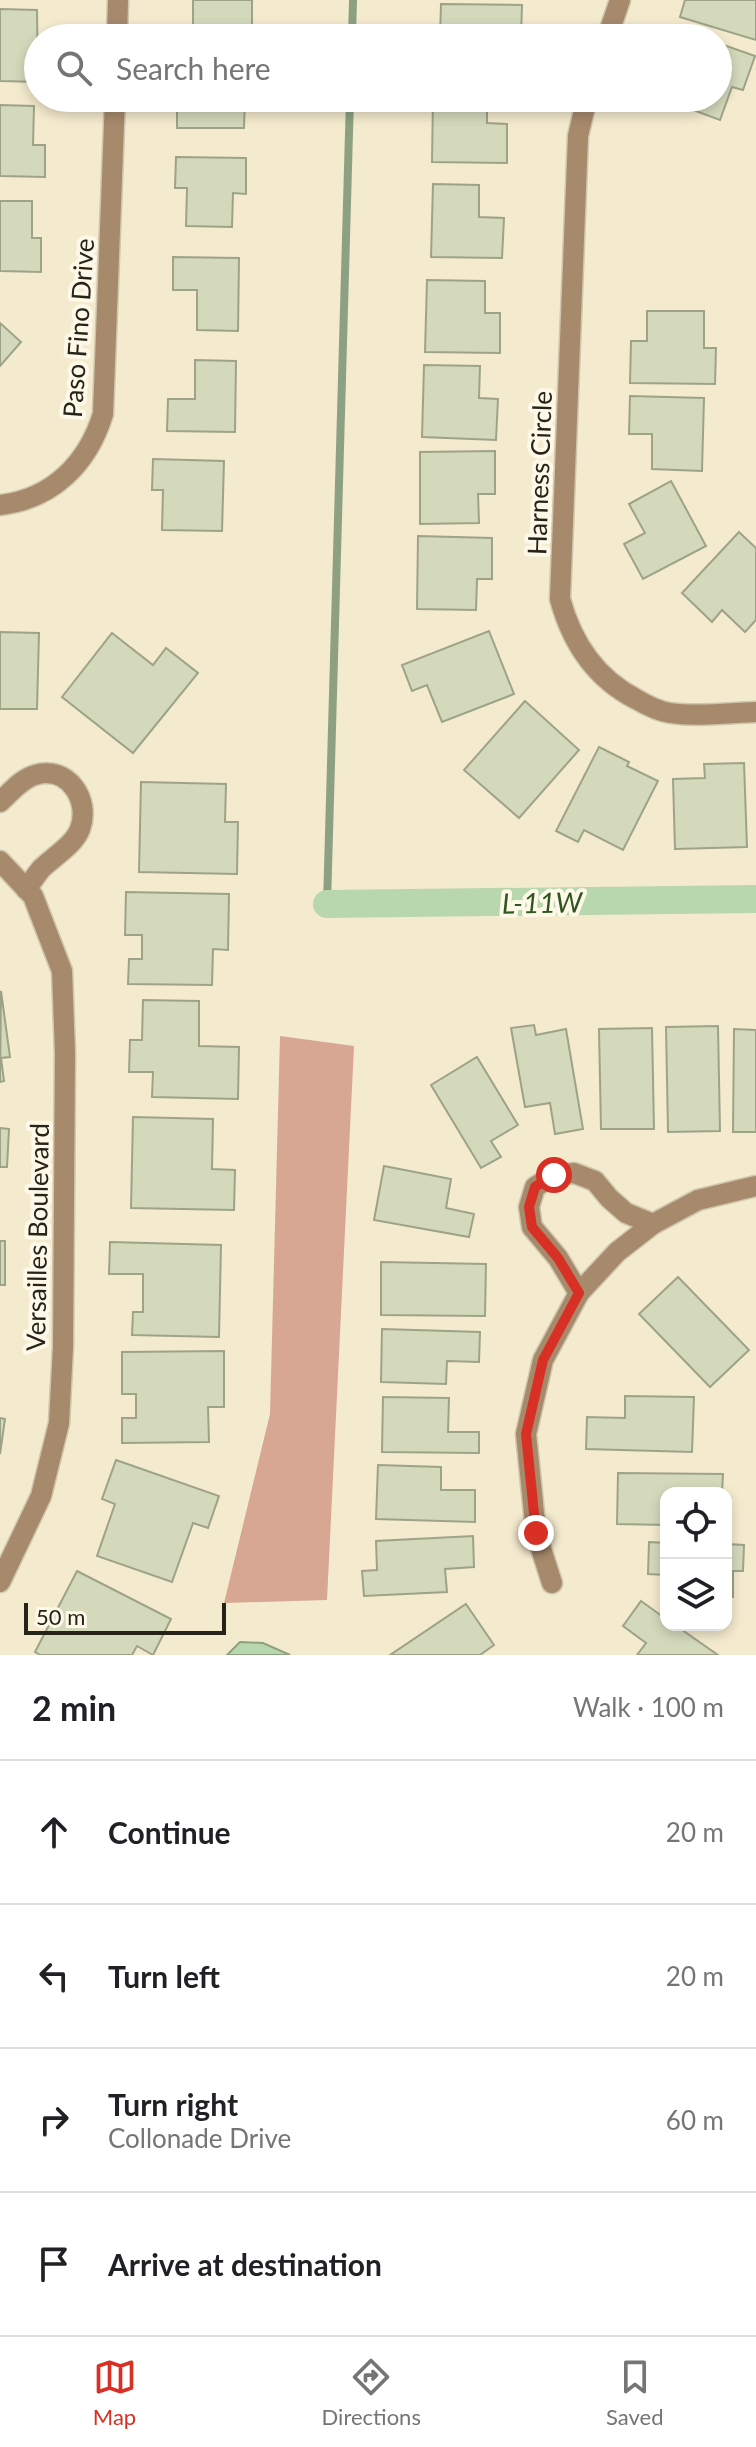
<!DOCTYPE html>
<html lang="en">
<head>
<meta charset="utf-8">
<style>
  body { margin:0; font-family:Lato,sans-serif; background:#f6f6f6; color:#202124 }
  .controls { position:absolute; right:24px; bottom:24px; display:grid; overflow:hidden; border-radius:16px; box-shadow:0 4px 12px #0003 }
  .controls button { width:72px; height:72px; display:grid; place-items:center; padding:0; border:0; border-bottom:2px solid #e0e0e0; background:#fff; color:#202124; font:40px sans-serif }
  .scale { position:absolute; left:24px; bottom:20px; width:202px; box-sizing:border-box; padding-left:8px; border:4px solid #262318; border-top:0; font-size:22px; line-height:28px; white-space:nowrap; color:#262318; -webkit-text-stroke:6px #fdf8e7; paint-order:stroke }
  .stop { position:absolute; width:24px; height:24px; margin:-18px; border:6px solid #d93025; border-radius:50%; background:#fff }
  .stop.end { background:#d93025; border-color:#fff; box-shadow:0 2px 8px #0008 }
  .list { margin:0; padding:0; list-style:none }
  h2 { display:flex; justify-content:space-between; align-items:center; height:104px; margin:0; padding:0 32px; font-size:34px }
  h2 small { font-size:26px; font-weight:400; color:#757577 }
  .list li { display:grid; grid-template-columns:52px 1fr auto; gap:24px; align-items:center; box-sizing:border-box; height:144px; padding:0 32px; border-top:2px solid #e0e0e0 }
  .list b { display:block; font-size:30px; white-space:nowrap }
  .list p { margin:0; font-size:26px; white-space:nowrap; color:#757577 }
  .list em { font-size:26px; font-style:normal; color:#757577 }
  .icon { flex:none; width:44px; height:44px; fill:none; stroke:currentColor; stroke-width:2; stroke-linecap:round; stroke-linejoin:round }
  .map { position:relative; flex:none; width:756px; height:1655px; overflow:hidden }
  .search { position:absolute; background:#fff; box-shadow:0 4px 12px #0003; left:24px; right:24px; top:24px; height:88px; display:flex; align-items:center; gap:20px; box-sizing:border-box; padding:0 28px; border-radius:44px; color:#757577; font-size:30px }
  .sheet { height:680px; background:#fff }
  nav { display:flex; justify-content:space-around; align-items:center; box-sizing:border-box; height:112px; border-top:2px solid #e0e0e0; background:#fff; font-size:22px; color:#757577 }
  nav a { display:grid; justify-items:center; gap:4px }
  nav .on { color:#d93025 }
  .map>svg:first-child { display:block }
  .forest { fill:#d7a793 }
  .water { fill:#b9d7af; stroke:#8da182; stroke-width:2 }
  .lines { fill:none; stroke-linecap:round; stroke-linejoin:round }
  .stream { stroke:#8da182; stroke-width:8 }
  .canal { stroke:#b9d7af; stroke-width:28 }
  .building { fill:#d4d9bc; stroke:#9ea388; stroke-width:2 }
  .minor-casing { stroke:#cfc6ad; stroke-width:23 }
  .minor { stroke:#a78a6c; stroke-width:20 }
  .route { stroke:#d93025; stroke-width:10 }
  .labels { text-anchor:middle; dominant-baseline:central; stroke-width:8; stroke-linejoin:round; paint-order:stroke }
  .street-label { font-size:26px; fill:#262318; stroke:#fdf8e7 }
  .water-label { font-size:28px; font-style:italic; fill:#2f5620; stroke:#fdf8e7 }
</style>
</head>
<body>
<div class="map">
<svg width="756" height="1655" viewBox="0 0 756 1655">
  <rect width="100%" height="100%" fill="#f4eace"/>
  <path class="forest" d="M280 1036 354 1046 327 1600 224 1603 270 1414Z"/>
  <path class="water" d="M240 1642 263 1643 290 1655H227Z"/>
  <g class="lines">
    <g class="stream">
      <path d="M352 38 353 0"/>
      <path d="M327 904 350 98"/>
    </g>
    <path class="canal" d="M327 904 756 899"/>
  </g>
  <g class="building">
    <path d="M193 0H252V27L193 26Z"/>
    <path d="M685 0H756V40L680 17Z"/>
    <path d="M441 4 522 5 521 38H440Z"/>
    <path d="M0 9 37 10 38 82 0 81Z"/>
    <path d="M676 28 705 38H672Z"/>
    <path d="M718 43 755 56 743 90 732 87 720 120 666 100V98H718Z"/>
    <path d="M177 98H245L244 128H177Z"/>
    <path d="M433 98H487V123L507 124V163L432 162Z"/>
    <path d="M0 105 34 106 33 145H45V177L0 176Z"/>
    <path d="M176 157 246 158V194L233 193 232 227 186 226 187 188H175Z"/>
    <path d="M433 184 479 185V217L504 218 502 258 431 257Z"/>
    <path d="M0 201H32V238H41V272L0 271Z"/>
    <path d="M173 257 239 258 238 331 197 330V290H173Z"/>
    <path d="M427 280 485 281V313H500V353L425 352Z"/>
    <path d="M647 311H704V348H716L715 384 630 383 631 341H647Z"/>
    <path d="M0 323 21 342 0 366Z"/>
    <path d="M195 360 236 361 235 432 167 431 168 399H195Z"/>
    <path d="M424 365 480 366 479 398 498 399 496 440 422 437Z"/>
    <path d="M630 396 704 398 702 471 652 469V434H629Z"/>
    <path d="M495 451V494H478L479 523 420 524V452Z"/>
    <path d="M153 459 224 461 222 531 162 530 163 490H152Z"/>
    <path d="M671 481 706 546 643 579 624 544 645 533 629 504Z"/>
    <path d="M739 532 756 548V620L745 632 722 610 712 622 682 593Z"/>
    <path d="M418 536 492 538V579H477L476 610 417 609Z"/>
    <path d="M489 631 514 694 442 722 427 685 412 691 402 665Z"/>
    <path d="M0 632 39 633 37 709H0Z"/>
    <path d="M112 633 153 665 166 648 198 673 133 753 62 697Z"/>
    <path d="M525 701 579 750 519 818 464 770Z"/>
    <path d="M599 747 629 762 627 766 658 781 623 850 584 830 578 842 556 831Z"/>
    <path d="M744 763 747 847 675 849 673 779 705 778 704 764Z"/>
    <path d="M141 782 226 784 225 822H238L237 874 139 872Z"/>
    <path d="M126 892 229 894 228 950 213 949 212 985 128 984 129 959H142V935H125Z"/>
    <path d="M1 991 10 1057 1 1058 4 1081 0 1082Z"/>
    <path d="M143 1000 199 1001V1046L239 1047 238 1099 152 1097 153 1072H129L130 1040H142Z"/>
    <path d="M534 1025 536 1035 566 1029 583 1129 555 1134 550 1103 525 1107 511 1028Z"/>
    <path d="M718 1026 720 1131 668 1132 666 1027Z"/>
    <path d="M652 1028 654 1129H601L599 1029Z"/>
    <path d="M734 1029 756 1030V1132H733Z"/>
    <path d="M477 1057 518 1125 491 1141 501 1157 481 1168 431 1085Z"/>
    <path d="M133 1117 213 1119 212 1169 235 1170 234 1210 131 1208Z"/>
    <path d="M0 1128 9 1129 7 1167H0Z"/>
    <path d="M384 1166 451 1179 446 1208 474 1214 469 1237 374 1220Z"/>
    <rect x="0" y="1241" width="5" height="44"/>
    <path d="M110 1242 221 1245 219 1337 132 1335 133 1312H143V1274H109Z"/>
    <path d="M381 1262 486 1264 485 1316 381 1315Z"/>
    <path d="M678 1277 749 1350 710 1387 639 1314Z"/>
    <path d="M382 1329 480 1332 479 1362 447 1361 446 1384 381 1382Z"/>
    <path d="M224 1351V1407H208L209 1442 122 1443V1418H136V1394H122V1352Z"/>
    <path d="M625 1396 694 1397 692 1452 586 1449 587 1417 625 1418Z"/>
    <path d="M383 1397 449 1398 448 1432H479V1453L382 1452Z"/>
    <path d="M0 1418 5 1419 0 1454Z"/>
    <path d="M116 1460 219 1496 208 1528 193 1523 172 1582 97 1556 115 1504 102 1499Z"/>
    <path d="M378 1465 441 1467V1490H475V1522L376 1519Z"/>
    <path d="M618 1473 723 1474 722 1493H666V1525L617 1524Z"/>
    <path d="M473 1536 474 1567 445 1569 447 1592 364 1596 362 1571 377 1570 376 1541Z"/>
    <path d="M649 1542 666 1543V1575L648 1574Z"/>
    <path d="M726 1544 744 1545 743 1571H733V1597H726Z"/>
    <path d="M77 1571 171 1619 153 1655 137 1646 132 1655H40L35 1652Z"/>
    <path d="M641 1601 666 1619V1625H675L718 1655H637L646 1643 623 1626Z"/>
    <path d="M466 1604 494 1645 480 1655H390Z"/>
  </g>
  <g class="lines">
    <defs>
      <g id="minor">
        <path d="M117 38 118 0"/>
        <path d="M607 38 620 0"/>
        <path d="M587 98 578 136 560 599C572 643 595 678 636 699 646 705 658 711 670 713 697 717 728 713 756 712"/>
        <path d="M0 505C53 499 88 463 103 414L115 98"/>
        <path d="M0 802C10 793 21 779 35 775 67 765 91 799 80 829 74 845 53 857 41 869 36 875 31 883 26 889"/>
        <path d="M0 861 33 896 62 971 65 1053 63 1347 59 1423 41 1496 0 1582"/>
        <path d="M579 1293 558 1258 532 1227 529 1207 535 1187 554 1175 574 1173 595 1181 609 1198 626 1213 653 1224"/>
        <path d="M552 1583 536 1533 526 1434 543 1360 579 1293 617 1252 653 1224 698 1200 756 1186"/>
      </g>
    </defs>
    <use href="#minor" class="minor-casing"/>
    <use href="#minor" class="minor"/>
  </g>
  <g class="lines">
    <path class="route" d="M536 1533 526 1434 543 1360 579 1293 558 1258 532 1227 529 1207 535 1187 554 1175"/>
  </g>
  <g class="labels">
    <g class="street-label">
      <text transform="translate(78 328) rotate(-86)">Paso Fino Drive</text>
      <text transform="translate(539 473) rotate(-88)">Harness Circle</text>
      <text transform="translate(37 1237) rotate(-89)">Versailles Boulevard</text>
    </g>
    <g class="water-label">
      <text transform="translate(542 902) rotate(-1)">L-11W</text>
    </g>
  </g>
</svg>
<div class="controls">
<button><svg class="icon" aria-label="locate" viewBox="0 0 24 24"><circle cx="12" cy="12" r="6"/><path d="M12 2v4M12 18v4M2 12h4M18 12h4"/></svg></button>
<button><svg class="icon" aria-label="layers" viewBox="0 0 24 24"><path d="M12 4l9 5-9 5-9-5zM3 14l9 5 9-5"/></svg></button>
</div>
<div class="scale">50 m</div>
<div class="stop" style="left:554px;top:1175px"></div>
<div class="stop end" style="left:536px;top:1533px"></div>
<div class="search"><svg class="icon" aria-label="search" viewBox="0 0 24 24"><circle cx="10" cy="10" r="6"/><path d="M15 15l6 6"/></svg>Search here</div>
</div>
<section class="sheet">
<h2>2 min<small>Walk · 100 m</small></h2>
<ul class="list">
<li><svg class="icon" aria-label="ahead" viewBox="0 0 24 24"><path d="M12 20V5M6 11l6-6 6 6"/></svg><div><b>Continue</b></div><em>20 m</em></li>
<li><svg class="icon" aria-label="left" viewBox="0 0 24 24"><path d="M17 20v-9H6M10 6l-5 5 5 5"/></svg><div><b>Turn left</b></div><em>20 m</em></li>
<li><svg class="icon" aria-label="right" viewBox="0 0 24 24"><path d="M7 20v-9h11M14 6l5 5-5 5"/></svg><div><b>Turn right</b><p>Collonade Drive</p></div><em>60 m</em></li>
<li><svg class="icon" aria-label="arrive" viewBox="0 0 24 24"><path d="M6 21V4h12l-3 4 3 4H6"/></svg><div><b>Arrive at destination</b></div></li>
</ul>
</section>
<nav>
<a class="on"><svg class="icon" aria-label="map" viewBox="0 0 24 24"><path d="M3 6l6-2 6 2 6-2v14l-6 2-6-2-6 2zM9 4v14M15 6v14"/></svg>Map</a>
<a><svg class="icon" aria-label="directions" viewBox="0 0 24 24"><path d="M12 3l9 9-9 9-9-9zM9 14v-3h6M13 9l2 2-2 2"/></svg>Directions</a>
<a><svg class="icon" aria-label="saved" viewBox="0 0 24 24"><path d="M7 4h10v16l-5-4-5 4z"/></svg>Saved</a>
</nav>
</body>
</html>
